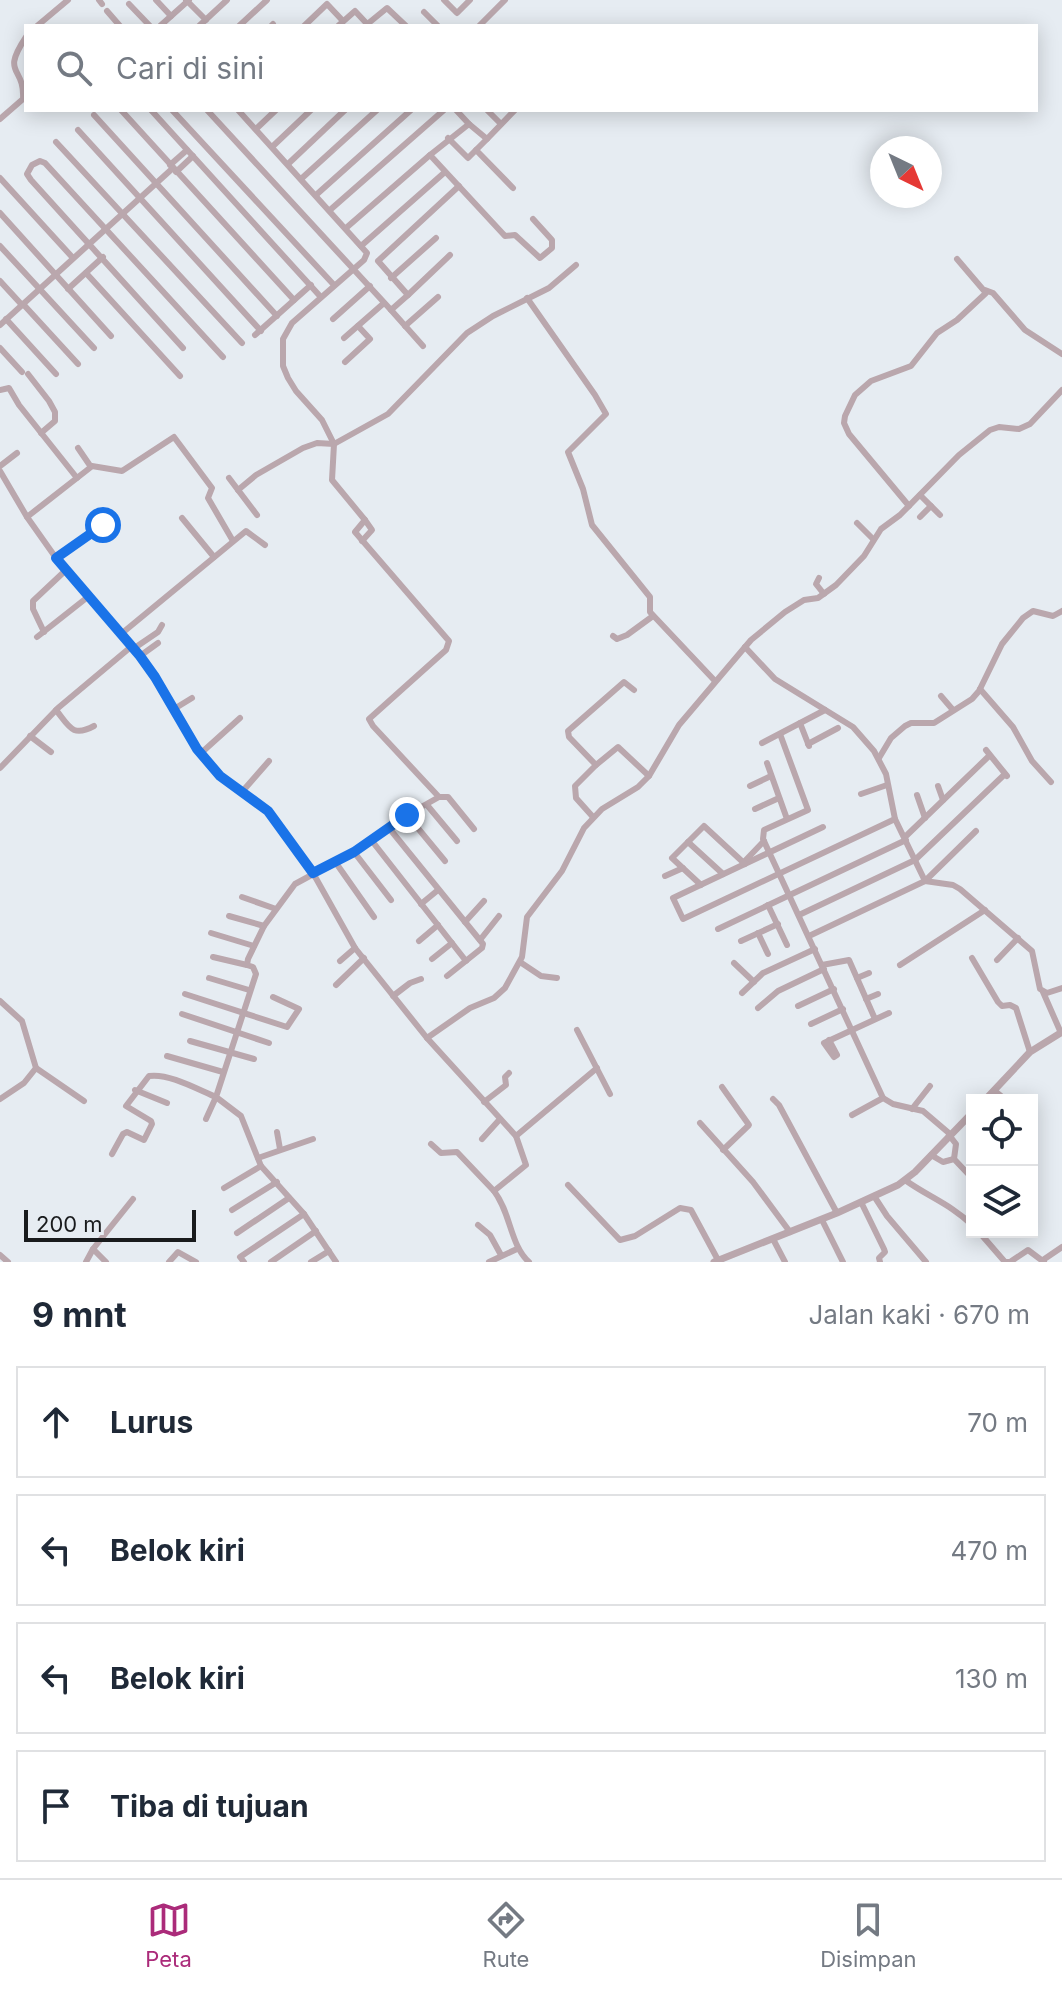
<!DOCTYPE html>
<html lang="id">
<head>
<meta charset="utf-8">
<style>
  body { margin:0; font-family:Inter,sans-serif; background:#f6f6f7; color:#1f2937 }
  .controls { position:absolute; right:24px; bottom:24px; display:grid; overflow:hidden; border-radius:0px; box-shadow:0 4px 20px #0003 }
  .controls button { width:72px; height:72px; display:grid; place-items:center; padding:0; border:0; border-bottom:2px solid #e0e1e3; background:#fff; color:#1f2937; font:40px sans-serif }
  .compass { position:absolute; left:870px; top:136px; width:72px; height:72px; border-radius:50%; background:#fff; box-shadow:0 4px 20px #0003; rotate:137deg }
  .scale { position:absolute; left:24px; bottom:20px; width:172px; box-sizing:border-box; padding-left:8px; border:4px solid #191b1d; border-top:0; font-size:22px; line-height:28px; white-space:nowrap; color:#191b1d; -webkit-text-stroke:6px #e6ecf2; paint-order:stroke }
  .stop { position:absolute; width:24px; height:24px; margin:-18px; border:6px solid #1a73e8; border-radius:50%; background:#fff }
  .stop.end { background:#1a73e8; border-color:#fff; box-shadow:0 2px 8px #0008 }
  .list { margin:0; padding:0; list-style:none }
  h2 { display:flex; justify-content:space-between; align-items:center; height:104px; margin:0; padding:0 32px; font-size:34px }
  h2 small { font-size:26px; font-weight:400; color:#747a83 }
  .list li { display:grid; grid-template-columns:52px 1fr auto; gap:24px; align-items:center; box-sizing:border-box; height:112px; margin:0 16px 16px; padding:0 16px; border:2px solid #e0e1e3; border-radius:0px }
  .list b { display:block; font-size:30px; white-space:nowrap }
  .list em { font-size:26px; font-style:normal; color:#747a83 }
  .icon { flex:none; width:44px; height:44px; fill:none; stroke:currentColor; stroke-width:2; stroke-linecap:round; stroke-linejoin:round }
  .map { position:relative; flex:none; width:1062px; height:1262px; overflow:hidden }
  .search { position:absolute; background:#fff; box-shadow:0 4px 20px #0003; left:24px; right:24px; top:24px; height:88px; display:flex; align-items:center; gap:20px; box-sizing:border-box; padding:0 28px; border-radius:0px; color:#747a83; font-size:30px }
  .sheet { height:616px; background:#fff }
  nav { display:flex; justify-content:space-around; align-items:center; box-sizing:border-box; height:112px; border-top:2px solid #e0e1e3; background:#fff; font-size:22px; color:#747a83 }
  nav a { display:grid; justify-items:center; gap:4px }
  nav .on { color:#ab2b7a }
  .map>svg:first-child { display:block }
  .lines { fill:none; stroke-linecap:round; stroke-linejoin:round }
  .minor { stroke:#baa7ad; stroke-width:6 }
  .tertiary { stroke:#baa7ad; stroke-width:7 }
  .route { stroke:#1a73e8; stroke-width:10 }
</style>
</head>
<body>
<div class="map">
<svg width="1062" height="1262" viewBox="0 0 1062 1262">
  <rect width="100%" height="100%" fill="#e6ecf2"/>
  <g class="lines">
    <g class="minor">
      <path d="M99 0 102 4"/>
      <path d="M156 0 171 16"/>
      <path d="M186 0 206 20"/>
      <path d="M444 0 457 13 470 0"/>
      <path d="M129 4 150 26"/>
      <path d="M107 11 120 26"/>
      <path d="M424 12 438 26"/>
      <path d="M37 26 68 0"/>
      <path d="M160 26 189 0"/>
      <path d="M199 26 227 0"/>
      <path d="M239 26 267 0"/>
      <path d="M271 26 273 24"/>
      <path d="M304 26 327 4 343 21"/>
      <path d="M338 26 355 11 369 26"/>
      <path d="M365 26 387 8 406 26"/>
      <path d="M479 26 505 0"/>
      <path d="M121 110 294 300"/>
      <path d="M151 110 319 295"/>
      <path d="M172 110 334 285"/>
      <path d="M207 110 391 310 408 295"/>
      <path d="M238 110 367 253 364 260 292 323 283 339V366L288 378 296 391 322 420 334 444 332 480 365 520 355 532 449 641 446 650 369 719 373 726 439 797 407 815 354 852 295 884 264 926 248 959 247 965 253 967 256 974 216 1097 241 1116 261 1166 304 1214 336 1262"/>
      <path d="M456 110 469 124"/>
      <path d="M487 110 501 124"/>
      <path d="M94 115 277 316"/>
      <path d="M0 119 23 99C25 65 0 76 26 37"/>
      <path d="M256 129 276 110"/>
      <path d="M78 130 261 331"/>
      <path d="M448 138 468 158 476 150"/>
      <path d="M487 139 515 110"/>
      <path d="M56 142 242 343"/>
      <path d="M272 147 311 110"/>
      <path d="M288 164 345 110"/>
      <path d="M170 165 187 150"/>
      <path d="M176 172 193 156"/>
      <path d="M0 178 73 258"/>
      <path d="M301 179 377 110"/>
      <path d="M513 188 476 150 487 139 469 124 430 155 505 236 515 235 540 258 552 248V240L533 219"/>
      <path d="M316 195 411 110"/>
      <path d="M330 210 444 110"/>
      <path d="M0 213 111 336"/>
      <path d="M346 228 430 155"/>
      <path d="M0 246 94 348"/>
      <path d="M361 246 445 172"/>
      <path d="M450 255 408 295 378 261 459 186"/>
      <path d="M86 273 180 376"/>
      <path d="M391 278 436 238"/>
      <path d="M0 281 22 305"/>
      <path d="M68 289 103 257"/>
      <path d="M985 290 993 293 1025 330 1062 354"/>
      <path d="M527 298 595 395 606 414 568 452 583 489 592 525 650 597V612L715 681"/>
      <path d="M23 304 78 364"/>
      <path d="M391 310 423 346"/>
      <path d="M6 319 56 374"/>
      <path d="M333 319 370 286"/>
      <path d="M0 325 173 168"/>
      <path d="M405 326 438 297"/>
      <path d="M255 335 311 285"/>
      <path d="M344 338 384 303"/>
      <path d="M0 348 22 372"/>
      <path d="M183 348 31 180 27 174 32 165 40 161 45 163 223 357"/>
      <path d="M345 362 370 339 358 326"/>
      <path d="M28 374 49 401 55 412V421L41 433"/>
      <path d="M0 390 9 388 19 405 77 478"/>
      <path d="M0 466 17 453"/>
      <path d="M92 466 122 471 174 437 212 488 208 498 233 541"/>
      <path d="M0 471 27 517 56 558 132 646 155 677 197 749 220 776 268 811 313 873 355 948 427 1038 516 1136 526 1165 494 1191C511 1213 510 1245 529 1262"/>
      <path d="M229 478 257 515"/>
      <path d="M238 490 256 475 303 448 317 443 334 444 388 414 467 333 493 316 549 288 576 265"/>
      <path d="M920 495 940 515"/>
      <path d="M909 506 849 434 844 423 845 416 855 395 871 381 911 366 937 333 957 320 986 293 957 259"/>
      <path d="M27 517 91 467 78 448"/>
      <path d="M920 517 931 506"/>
      <path d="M182 518 214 557"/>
      <path d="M857 523 873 539"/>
      <path d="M362 541 372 530 365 520"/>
      <path d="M56 558 72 545 115 518"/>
      <path d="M819 578 816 584 824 594"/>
      <path d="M44 632 33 609V601L66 570"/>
      <path d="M121 634 246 531 265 545"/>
      <path d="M613 636 617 639 627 635 653 616"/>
      <path d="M37 637 89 596"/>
      <path d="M745 647 775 679 853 727 874 751 886 774 895 819 925 881"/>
      <path d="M133 649 158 632 162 625"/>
      <path d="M140 656 158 643"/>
      <path d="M980 689 1013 727 1032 761 1051 782"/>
      <path d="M941 696 953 710"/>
      <path d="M174 709 192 698"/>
      <path d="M56 710C69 726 72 738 94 726"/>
      <path d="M800 723 809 746"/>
      <path d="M780 734 808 810 764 830 763 839 883 1098"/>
      <path d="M30 736 51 752"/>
      <path d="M762 743 825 710"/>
      <path d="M808 744 838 728"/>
      <path d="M986 750 1007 776"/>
      <path d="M200 754 240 718"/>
      <path d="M879 758 891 738 905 726 911 723H934L972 699 979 691 1002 644 1023 618 1033 611 1053 616 1062 611"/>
      <path d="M767 763 787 819"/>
      <path d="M596 765 618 747 649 776"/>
      <path d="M0 768 58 708 132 646"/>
      <path d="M750 786 771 776"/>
      <path d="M938 786 943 800"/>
      <path d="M241 793 269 761"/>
      <path d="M861 794 887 785"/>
      <path d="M917 795 925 818"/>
      <path d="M439 797H448L474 829"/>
      <path d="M427 805 457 841"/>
      <path d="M755 809 779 798"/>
      <path d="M407 815 445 861"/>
      <path d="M593 817 576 798 575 786 596 765 569 737 568 731 624 682 634 690"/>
      <path d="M823 827 673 898 683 919 895 819"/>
      <path d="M389 828 483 944 482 948 447 976"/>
      <path d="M905 837 989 756"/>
      <path d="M372 841 466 961"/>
      <path d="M688 842 723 874"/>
      <path d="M354 852 391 900"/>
      <path d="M336 863 374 917"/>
      <path d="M743 863 764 841"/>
      <path d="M665 876 683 868"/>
      <path d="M925 881 953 885 960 889 1032 951 1040 989 1047 993 1062 988"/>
      <path d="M701 885 672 858 704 826 745 864"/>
      <path d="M242 897 276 909"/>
      <path d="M421 904 438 890"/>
      <path d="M768 905 787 945"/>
      <path d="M799 915 915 860 1005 774"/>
      <path d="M229 916 264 926"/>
      <path d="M465 922 484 901"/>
      <path d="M718 929 906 840"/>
      <path d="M211 933 254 946"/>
      <path d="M758 933 768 954"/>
      <path d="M809 936 925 881 976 831"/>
      <path d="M480 940 499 916"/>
      <path d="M419 941 438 925"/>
      <path d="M741 941 778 924"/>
      <path d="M213 957 247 965"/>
      <path d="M972 958 998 1002 1002 1006 1010 1005 1016 1008 1030 1052"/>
      <path d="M432 959 452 943"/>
      <path d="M997 960 1018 938"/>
      <path d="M340 961 355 948"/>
      <path d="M520 962 541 976 557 978"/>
      <path d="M734 963 754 982"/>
      <path d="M822 965 849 960 875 1019"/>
      <path d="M900 965 985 910"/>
      <path d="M209 978 249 990"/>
      <path d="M857 978 869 973"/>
      <path d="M336 985 364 958"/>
      <path d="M1043 992 1061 1033"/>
      <path d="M742 993 763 973 815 949"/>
      <path d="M185 994 287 1027 299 1009 273 997"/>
      <path d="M393 996 410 983 421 979"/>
      <path d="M866 999 878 994"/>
      <path d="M0 1001 22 1021 36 1068 24 1083 0 1099"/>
      <path d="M798 1006 834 989"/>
      <path d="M758 1008 778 991 824 969"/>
      <path d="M182 1014 269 1043"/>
      <path d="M811 1024 843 1009"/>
      <path d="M577 1030 610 1094"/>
      <path d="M427 1038 470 1008 494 998 505 988 522 957 527 917 562 871 584 828 602 809 638 787 649 776 679 725 751 640 785 612 804 600 818 598 836 585 864 556 881 529 900 515 959 455 990 430 999 427 1019 429 1030 424 1062 390"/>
      <path d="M829 1040 837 1055 834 1057 824 1043C846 1033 867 1023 889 1013"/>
      <path d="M190 1041 254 1059"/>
      <path d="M167 1056 223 1072"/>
      <path d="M36 1068 84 1101"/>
      <path d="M722 1087 749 1125 723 1150"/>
      <path d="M135 1090 167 1103"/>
      <path d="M995 1091 1006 1100"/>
      <path d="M773 1099 779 1105 837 1213"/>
      <path d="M484 1102 506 1085 505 1077 509 1073"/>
      <path d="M912 1109 930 1086"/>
      <path d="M852 1115 883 1098 893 1104 923 1111 950 1134"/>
      <path d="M700 1123 753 1182 790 1232"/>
      <path d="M277 1132 280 1149"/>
      <path d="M949 1135 956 1144 954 1159"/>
      <path d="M516 1136 597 1068"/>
      <path d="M482 1139 500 1119"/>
      <path d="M431 1144 441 1153 457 1152 494 1191"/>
      <path d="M112 1154 123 1134 127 1132 144 1140 152 1124 151 1121 126 1106 149 1076C169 1073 197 1089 216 1097L206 1119"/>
      <path d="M931 1155 943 1162 954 1159 972 1178"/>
      <path d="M258 1158 313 1139"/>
      <path d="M905 1180C927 1196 952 1205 972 1225"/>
      <path d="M568 1185 620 1240 635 1236 680 1208 691 1210 718 1260"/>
      <path d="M224 1188 261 1166"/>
      <path d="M874 1196 887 1216 926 1262"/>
      <path d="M861 1202 884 1249 885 1252 879 1258 880 1262"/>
      <path d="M232 1210 277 1182"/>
      <path d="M822 1220 843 1262"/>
      <path d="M478 1225 490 1235 501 1255"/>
      <path d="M979 1232 1005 1262H1009"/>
      <path d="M237 1233 289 1198"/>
      <path d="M773 1239 785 1262"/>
      <path d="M93 1249 106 1262"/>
      <path d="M0 1255 8 1262"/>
      <path d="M1043 1260 1062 1247"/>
      <path d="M86 1262 93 1249 133 1199"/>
      <path d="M169 1262 178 1252 196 1262"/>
      <path d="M244 1262 240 1257 304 1214"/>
      <path d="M271 1262 316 1231"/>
      <path d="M311 1262 329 1251"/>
      <path d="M489 1262 517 1249"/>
      <path d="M1010 1262 1028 1250 1044 1262"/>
    </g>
    <g class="tertiary">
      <path d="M985 1100 1030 1052 1062 1032"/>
      <path d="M714 1262 837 1213 898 1185 915 1172 972 1113"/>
    </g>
  </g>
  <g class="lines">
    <path class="route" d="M103 525 56 558 140 656 155 677 197 749 220 776 268 811 313 873 354 852 407 815"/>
  </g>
</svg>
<div class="controls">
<button><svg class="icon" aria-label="locate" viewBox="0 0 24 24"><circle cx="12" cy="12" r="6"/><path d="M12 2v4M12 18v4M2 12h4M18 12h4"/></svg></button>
<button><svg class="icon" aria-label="layers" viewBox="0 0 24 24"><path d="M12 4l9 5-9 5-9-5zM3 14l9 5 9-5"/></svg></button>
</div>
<svg class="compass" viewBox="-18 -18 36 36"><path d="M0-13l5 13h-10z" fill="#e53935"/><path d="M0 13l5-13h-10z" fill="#747a83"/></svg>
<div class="scale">200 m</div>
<div class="stop" style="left:103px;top:525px"></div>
<div class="stop end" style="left:407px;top:815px"></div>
<div class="search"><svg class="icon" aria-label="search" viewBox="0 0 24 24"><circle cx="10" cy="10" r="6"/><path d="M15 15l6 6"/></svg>Cari di sini</div>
</div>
<section class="sheet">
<h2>9 mnt<small>Jalan kaki · 670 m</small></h2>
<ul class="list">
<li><svg class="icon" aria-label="ahead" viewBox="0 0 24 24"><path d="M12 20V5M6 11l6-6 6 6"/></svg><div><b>Lurus</b></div><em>70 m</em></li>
<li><svg class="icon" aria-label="left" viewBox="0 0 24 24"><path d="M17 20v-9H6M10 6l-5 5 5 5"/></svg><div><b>Belok kiri</b></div><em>470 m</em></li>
<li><svg class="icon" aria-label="left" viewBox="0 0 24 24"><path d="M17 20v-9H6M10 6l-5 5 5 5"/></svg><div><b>Belok kiri</b></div><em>130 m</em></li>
<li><svg class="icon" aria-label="arrive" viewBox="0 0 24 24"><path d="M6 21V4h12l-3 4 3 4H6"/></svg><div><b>Tiba di tujuan</b></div></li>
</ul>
</section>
<nav>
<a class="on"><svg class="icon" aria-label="map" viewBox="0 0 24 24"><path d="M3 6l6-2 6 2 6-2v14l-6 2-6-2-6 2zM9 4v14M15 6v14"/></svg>Peta</a>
<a><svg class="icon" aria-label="directions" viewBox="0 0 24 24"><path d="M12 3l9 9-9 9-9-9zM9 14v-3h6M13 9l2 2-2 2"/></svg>Rute</a>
<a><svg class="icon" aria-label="saved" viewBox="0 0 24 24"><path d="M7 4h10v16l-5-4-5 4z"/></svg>Disimpan</a>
</nav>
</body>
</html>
